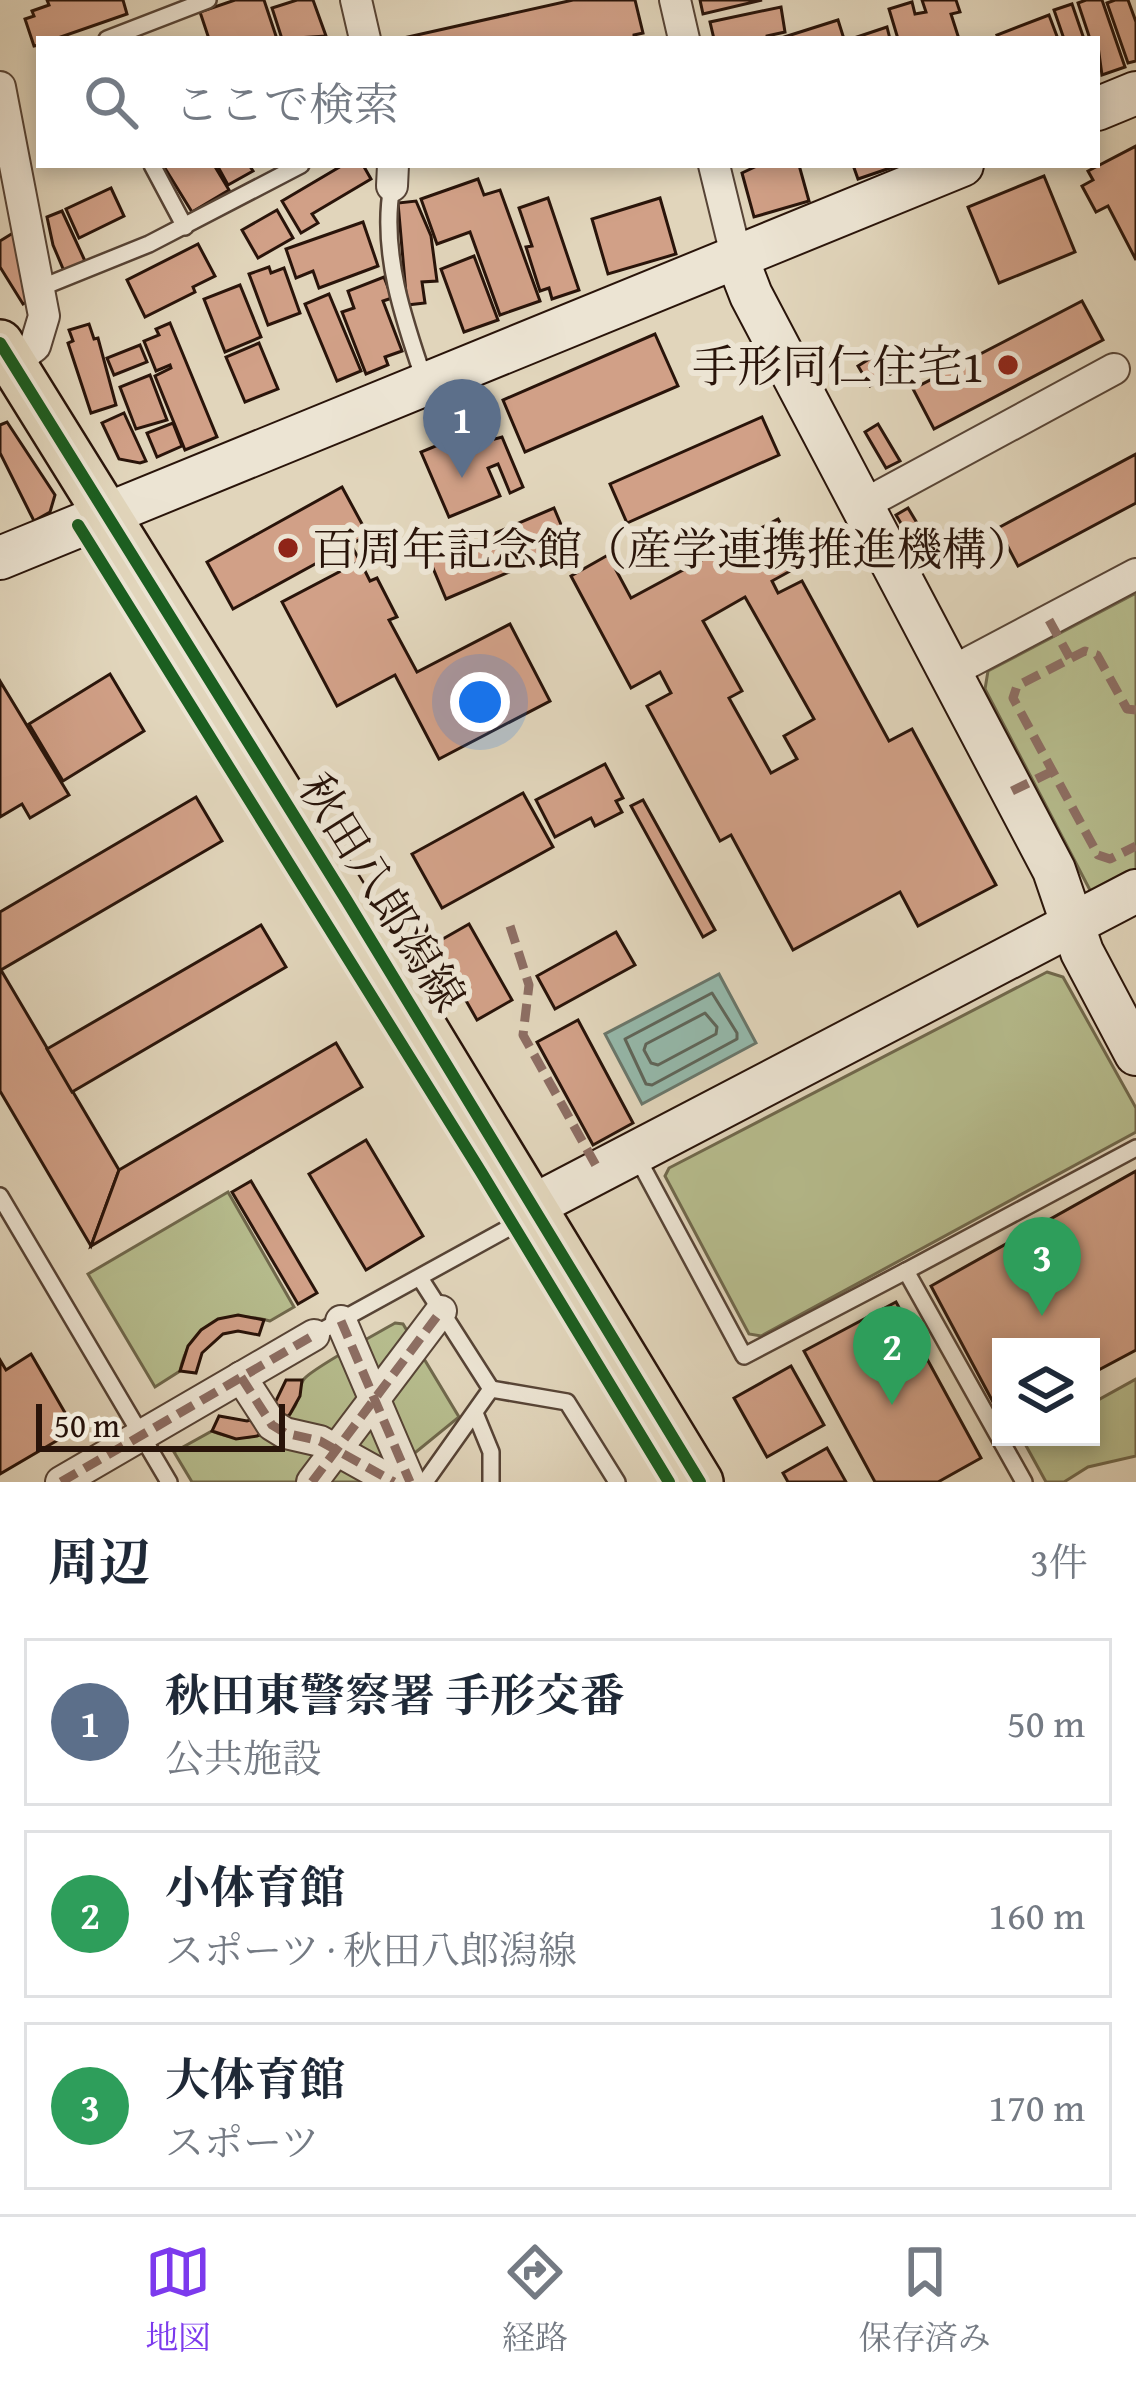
<!DOCTYPE html>
<html lang="ja">
<head>
<meta charset="utf-8">
<style>
  body { margin:0; font-family:"Gentium Book Plus","Noto Serif JP",serif; background:#f6f6f7; color:#1f2937 }
  .controls { position:absolute; right:36px; bottom:36px; display:grid; overflow:hidden; border-radius:0px; box-shadow:0 6px 18px #0003 }
  .controls button { width:108px; height:108px; display:grid; place-items:center; padding:0; border:0; border-bottom:3px solid #e0e1e3; background:#fff; color:#1f2937; font:60px sans-serif }
  .scale { position:absolute; left:36px; bottom:30px; width:249px; box-sizing:border-box; padding-left:12px; border:6px solid #29140a; border-top:0; font-size:33px; line-height:42px; white-space:nowrap; color:#29140a; -webkit-text-stroke:9px #ece4d3; paint-order:stroke }
  .you { position:absolute; left:480px; top:702px; width:42px; height:42px; margin:-30px; border:9px solid #fff; border-radius:50%; background:#1a73e8; box-shadow:0 0 0 18px #1a73e833 }
  .badge { display:grid; place-items:center; width:78px; height:78px; border-radius:50%; background:#7c3aed; color:#fff; font-size:39px; font-weight:700 }
  .pin { position:absolute; translate:-50% -99px; filter:drop-shadow(0 3px 6px #0008) }
  .pin::after { content:''; position:absolute; top:63px; width:42px; height:36px; background:inherit; clip-path:polygon(0 0,100% 0,50% 100%) }
  .list { margin:0; padding:0; list-style:none }
  h2 { display:flex; justify-content:space-between; align-items:center; height:156px; margin:0; padding:0 48px; font-size:51px }
  h2 small { font-size:39px; font-weight:400; color:#747a83 }
  .list li { display:grid; grid-template-columns:78px 1fr auto; gap:36px; align-items:center; box-sizing:border-box; height:168px; margin:0 24px 24px; padding:0 24px; border:3px solid #e0e1e3; border-radius:0px }
  .list b { display:block; font-size:45px; white-space:nowrap }
  .list p { margin:0; font-size:39px; white-space:nowrap; color:#747a83 }
  .list em { font-size:39px; font-style:normal; color:#747a83 }
  .icon { flex:none; width:66px; height:66px; fill:none; stroke:currentColor; stroke-width:2; stroke-linecap:round; stroke-linejoin:round }
  .map { position:relative; flex:none; width:1136px; height:1482px; overflow:hidden }
  .search { position:absolute; background:#fff; box-shadow:0 6px 18px #0003; left:36px; right:36px; top:36px; height:132px; display:flex; align-items:center; gap:30px; box-sizing:border-box; padding:0 42px; border-radius:0px; color:#747a83; font-size:45px }
  .sheet { height:732px; background:#fff }
  nav { display:flex; justify-content:space-around; align-items:center; box-sizing:border-box; height:168px; border-top:3px solid #e0e1e3; background:#fff; font-size:33px; color:#747a83 }
  nav a { display:grid; justify-items:center; gap:6px }
  nav .on { color:#7c3aed }
  .map>svg:first-child { display:block }
  .green { fill:#b6bc8d; stroke:#70684c; stroke-width:3 }
  .water { fill:#95b9ab; stroke:#6a776b; stroke-width:3 }
  .lines { fill:none; stroke-linecap:round; stroke-linejoin:round }
  .shore { stroke:#5f665a; stroke-width:3 }
  .building { fill:#d1a087; stroke:#29140a; stroke-width:3; fill-rule:evenodd }
  .lane-casing { stroke:#574436; stroke-width:20 }
  .street-casing { stroke:#574436; stroke-width:34 }
  .secondary-casing { stroke:#29140a; stroke-width:46 }
  .primary-casing { stroke:#29140a; stroke-width:50 }
  .lane { stroke:#ece4d3; stroke-width:15 }
  .street { stroke:#ece4d3; stroke-width:30 }
  .secondary { stroke:#ece4d3; stroke-width:42 }
  .primary { stroke:#e1d5bb; stroke-width:45 }
  .quiet { stroke:#8d6e63; stroke-width:9; stroke-dasharray:18 9; stroke-linecap:butt }
  .cycleway-casing { stroke:#ece4d3; stroke-width:20 }
  .cycleway { stroke:#1b5e20; stroke-width:12 }
  .poi-dot { fill:#8f2418; stroke:#ece4d3; stroke-width:4.5 }
  .labels { text-anchor:middle; dominant-baseline:central; stroke-width:12; stroke-linejoin:round; paint-order:stroke }
  .poi-label { font-size:45px; fill:#29140a; stroke:#ece4d3; text-anchor:end }
  .street-label { font-size:45px; fill:#29140a; stroke:#ece4d3 }
</style>
</head>
<body>
<div class="map">
<svg width="1136" height="1482" viewBox="0 0 1136 1482">
  <rect width="100%" height="100%" fill="#e1d5bb"/>
  <filter id="stains"><feTurbulence type="fractalNoise" baseFrequency=".00167" numOctaves="4"/><feColorMatrix values="0 0 0 0 .2 0 0 0 0 .09 0 0 0 0 .02 0 0 0 .5 -.17"/></filter>
  <radialGradient id="worn" r=".72"><stop offset=".6" stop-color="#630" stop-opacity="0"/><stop offset="1" stop-color="#630" stop-opacity=".3"/></radialGradient>
  <g class="green">
    <path d="M1136 593V873L1091 892 985 689 988 671Z"/>
    <path d="M1047 972 1063 977 1136 1108V1132L761 1336 749 1334 665 1176 669 1168Z"/>
    <path d="M228 1192 294 1307 270 1321C227 1309 189 1325 180 1371L155 1387 88 1274Z"/>
    <path d="M395 1323 403 1324 459 1417 411 1456 395 1482H192L174 1452 212 1431C242 1444 278 1437 295 1406 299 1398 299 1385 304 1379 314 1367 378 1333 395 1323Z"/>
    <path d="M1136 1379V1456L1088 1467 1064 1482H1046L1024 1442 1033 1437H1091V1404Z"/>
  </g>
  <path class="water" d="M719 974 756 1043 642 1104 605 1034Z"/>
  <g class="lines">
    <g class="shore">
      <path d="M712 993 737 1033V1039L652 1085 646 1084 625 1039Z"/>
      <path d="M705 1013 717 1027 716 1034 658 1065 651 1063 644 1050 646 1044Z"/>
    </g>
  </g>
  <g class="building">
    <path d="M47 0H123L127 14 55 39H39V45L34 46 25 19 34 16 32 11 49 5Z"/>
    <path d="M235 0H264L277 39H209L200 12Z"/>
    <path d="M297 0H313L326 36 282 39 272 8Z"/>
    <path d="M573 0H635L643 33 634 35V39H399Z"/>
    <path d="M700 0H762L703 14Z"/>
    <path d="M922 0H956L960 12 951 14 959 39H898L889 9 912 2 915 14 926 12Z"/>
    <path d="M1086 0H1102L1125 67 1102 75 1097 39H1090L1078 3Z"/>
    <path d="M1115 0H1128L1136 22V61L1128 63 1107 3Z"/>
    <path d="M1072 4 1084 39H1064L1054 10Z"/>
    <path d="M781 7 785 32 767 36V39H714L710 22Z"/>
    <path d="M1049 15 1058 39H999L997 35Z"/>
    <path d="M838 20 844 39H778Z"/>
    <path d="M887 27 890 39H851Z"/>
    <path d="M1136 146V260L1108 206 1096 212 1082 186 1093 180 1088 171Z"/>
    <path d="M163 165H214L229 190 192 212Z"/>
    <path d="M217 165H249L253 171 228 185Z"/>
    <path d="M343 165H363L371 179 312 214 318 223 301 233 282 201Z"/>
    <path d="M759 165H799L809 201 754 217 742 173Z"/>
    <path d="M853 165H899L858 179Z"/>
    <path d="M1044 176 1075 252 999 283 968 207Z"/>
    <path d="M478 179 484 195 500 190 540 301 500 315 470 232 437 244 421 199Z"/>
    <path d="M111 188 124 216 79 238 66 209Z"/>
    <path d="M548 198 579 290 552 299 549 288 540 291 526 247 532 246 519 208Z"/>
    <path d="M660 198 676 254 608 274 592 219Z"/>
    <path d="M416 201 431 236 437 281 422 282 425 303 407 305 398 203Z"/>
    <path d="M277 210 293 238 258 258 242 230Z"/>
    <path d="M62 211 85 261 64 271 53 245 47 217Z"/>
    <path d="M363 222 378 266 319 288 313 271 296 278 286 249Z"/>
    <path d="M13 233 21 246 33 298 23 304 0 267V241Z"/>
    <path d="M198 244 215 276 193 287 195 292 145 317 127 280Z"/>
    <path d="M474 256 498 320 464 332 441 269Z"/>
    <path d="M269 267 271 273 284 268 300 313 268 325 249 274Z"/>
    <path d="M384 277 392 298 383 301 402 351 385 357 388 365 366 374 342 312 354 308 348 291Z"/>
    <path d="M240 285 261 337 225 352 204 299Z"/>
    <path d="M329 294 361 371 337 381 305 304Z"/>
    <path d="M1082 301 1103 340 934 429 913 389Z"/>
    <path d="M170 323 217 437 185 450 155 376 171 368 170 365 156 371 144 341 159 335 156 329Z"/>
    <path d="M89 324 94 339 98 338 116 405 91 413 68 343 73 341 69 330Z"/>
    <path d="M655 334 678 386 525 452 503 400Z"/>
    <path d="M259 343 278 389 245 402 226 357Z"/>
    <path d="M140 345 147 362 114 375 107 358Z"/>
    <path d="M882 351 894 372 870 386 858 366Z"/>
    <path d="M150 375 167 420 136 429 120 387Z"/>
    <path d="M124 413 146 461 140 463 119 459 102 423Z"/>
    <path d="M762 417 779 455 627 523 610 484Z"/>
    <path d="M7 422 55 495 50 512 34 521 0 453V425Z"/>
    <path d="M173 423 182 446 157 457 147 433Z"/>
    <path d="M489 424 495 439 502 437 523 487 510 493 498 464 488 468 500 496 449 517 421 452Z"/>
    <path d="M878 424 900 461 886 468 865 432Z"/>
    <path d="M1136 454V503L1018 566 998 528Z"/>
    <path d="M342 487 368 535 233 609 207 562Z"/>
    <path d="M554 508 570 546 446 599 430 561Z"/>
    <path d="M908 508 917 523 905 530 896 515Z"/>
    <path d="M778 519 803 564 772 581 778 593 802 581 889 741 912 729 996 885 918 926 900 892 793 950 731 835 720 841 647 706 671 693 660 672 631 688 571 576 608 555 631 598ZM745 597 814 719 784 736 797 759 771 773 729 698 742 691 703 621Z"/>
    <path d="M351 545 360 561 348 568 339 552Z"/>
    <path d="M360 561 370 581 377 578 397 617 389 620 417 672 510 624 550 701 439 759 395 675 337 706 282 602Z"/>
    <path d="M110 674 144 731 63 781 29 724Z"/>
    <path d="M0 681 69 795 30 818 22 804 0 817Z"/>
    <path d="M605 764 623 798 616 801 622 812 595 826 591 818 555 837 536 800Z"/>
    <path d="M523 793 553 847 442 908 412 854Z"/>
    <path d="M196 797 222 841 1 970 119 1170 91 1246 0 1091V912Z"/>
    <path d="M643 800 715 930 703 937 631 806Z"/>
    <path d="M469 924 512 1000 477 1020 434 944Z"/>
    <path d="M261 925 286 967 72 1092 47 1049Z"/>
    <path d="M616 932 635 965 555 1009 537 976Z"/>
    <path d="M578 1020 633 1123 593 1145 537 1042Z"/>
    <path d="M336 1043 362 1087 91 1246 119 1170Z"/>
    <path d="M366 1140 423 1236 366 1270 309 1174Z"/>
    <path d="M1136 1171V1350L1091 1374V1347H1001V1417L931 1286Z"/>
    <path d="M251 1181 317 1293 298 1304 232 1192Z"/>
    <path d="M896 1302 981 1458 938 1482H875L804 1351Z"/>
    <path d="M238 1315 264 1320 259 1335 238 1331 223 1334 202 1353 196 1373 180 1371 188 1346 201 1330 218 1319Z"/>
    <path d="M31 1354 75 1430 0 1474V1360L6 1370Z"/>
    <path d="M791 1366 824 1425 767 1457 734 1398Z"/>
    <path d="M286 1380H302L300 1396 290 1414 276 1428 257 1436 236 1439 212 1431 219 1416 247 1421 261 1417 273 1407Z"/>
    <path d="M827 1448 846 1482H788L783 1473Z"/>
  </g>
  <g class="lines">
    <defs>
      <g id="lane">
        <path d="M107 39 208 0"/>
        <path d="M152 165 185 227"/>
        <path d="M392 186C380 251 404 321 425 382"/>
        <path d="M40 288 149 244 301 165"/>
        <path d="M637 1157 744 1356 906 1271 1024 1482"/>
        <path d="M0 1196 169 1482"/>
        <path d="M906 1271 1136 1148"/>
        <path d="M420 1278 491 1389 425 1482"/>
        <path d="M314 1335 514 1225 531 1208"/>
        <path d="M491 1389 567 1402 617 1482"/>
        <path d="M475 1413 491 1452V1482"/>
      </g>
      <g id="street">
        <path d="M356 0 365 39"/>
        <path d="M675 0 684 39"/>
        <path d="M0 87 44 316 35 346 13 363"/>
        <path d="M714 165 737 259"/>
        <path d="M392 186 393 165"/>
        <path d="M861 506 1114 369"/>
        <path d="M949 673 1136 574"/>
        <path d="M341 1321 410 1482"/>
        <path d="M241 1377 272 1425 285 1433 320 1441 394 1482"/>
        <path d="M61 1482 314 1335"/>
        <path d="M312 1482 441 1311"/>
      </g>
      <g id="secondary">
        <path d="M1097 109 1136 93"/>
        <path d="M737 259 751 295 1054 870 1082 952 1136 1054"/>
        <path d="M0 558 962 165"/>
        <path d="M533 1206 1136 891"/>
      </g>
      <path id="primary" d="M0 343 347 901 700 1482"/>
    </defs>
    <use href="#lane" class="lane-casing"/>
    <use href="#street" class="street-casing"/>
    <use href="#secondary" class="secondary-casing"/>
    <use href="#primary" class="primary-casing"/>
    <use href="#lane" class="lane"/>
    <use href="#street" class="street"/>
    <use href="#secondary" class="secondary"/>
    <use href="#primary" class="primary"/>
    <g class="quiet">
      <path d="M1049 620 1070 658"/>
      <path d="M1136 710 1127 709 1097 655 1085 651 1017 686 1013 698 1098 855 1110 859 1136 846"/>
      <path d="M1012 791 1053 771"/>
      <path d="M510 926 529 985 523 1035 599 1171"/>
      <path d="M341 1321 410 1482"/>
      <path d="M241 1377 272 1425 285 1433 320 1441 394 1482"/>
      <path d="M61 1482 314 1335"/>
      <path d="M312 1482 441 1311"/>
    </g>
    <defs>
      <g id="cycleway">
        <path d="M0 343 347 901 700 1482"/>
        <path d="M78 525 481 1172 669 1482"/>
      </g>
    </defs>
    <use href="#cycleway" class="cycleway-casing"/>
    <use href="#cycleway" class="cycleway"/>
  </g>
  <g class="poi-dot">
    <circle cx="1008" cy="365" r="12"/>
    <circle cx="288" cy="548" r="12"/>
  </g>
  <g class="labels">
    <g class="poi-label">
      <text x="984" y="365">手形同仁住宅1</text>
      <text x="312" y="548" text-anchor="start">百周年記念館（産学連携推進機構）</text>
    </g>
    <g class="street-label">
      <text transform="translate(383 892) rotate(58)">秋田八郎潟線</text>
    </g>
  </g>
  <rect width="100%" height="100%" filter="url(#stains)"/>
  <rect width="100%" height="100%" fill="url(#worn)"/>
</svg>
<div class="controls">
<button><svg class="icon" aria-label="layers" viewBox="0 0 24 24"><path d="M12 4l9 5-9 5-9-5zM3 14l9 5 9-5"/></svg></button>
</div>
<div class="scale">50 m</div>
<div class="you"></div>
<div class="pin badge" style="left:462px;top:478px;background:#5c6f8a">1</div>
<div class="pin badge" style="left:892px;top:1405px;background:#2e9e5b">2</div>
<div class="pin badge" style="left:1042px;top:1316px;background:#2e9e5b">3</div>
<div class="search"><svg class="icon" aria-label="search" viewBox="0 0 24 24"><circle cx="10" cy="10" r="6"/><path d="M15 15l6 6"/></svg>ここで検索</div>
</div>
<section class="sheet">
<h2>周辺<small>3件</small></h2>
<ul class="list">
<li><span class="badge" style="background:#5c6f8a">1</span><div><b>秋田東警察署 手形交番</b><p>公共施設</p></div><em>50 m</em></li>
<li><span class="badge" style="background:#2e9e5b">2</span><div><b>小体育館</b><p>スポーツ · 秋田八郎潟線</p></div><em>160 m</em></li>
<li><span class="badge" style="background:#2e9e5b">3</span><div><b>大体育館</b><p>スポーツ</p></div><em>170 m</em></li>
</ul>
</section>
<nav>
<a class="on"><svg class="icon" aria-label="map" viewBox="0 0 24 24"><path d="M3 6l6-2 6 2 6-2v14l-6 2-6-2-6 2zM9 4v14M15 6v14"/></svg>地図</a>
<a><svg class="icon" aria-label="directions" viewBox="0 0 24 24"><path d="M12 3l9 9-9 9-9-9zM9 14v-3h6M13 9l2 2-2 2"/></svg>経路</a>
<a><svg class="icon" aria-label="saved" viewBox="0 0 24 24"><path d="M7 4h10v16l-5-4-5 4z"/></svg>保存済み</a>
</nav>
</body>
</html>
